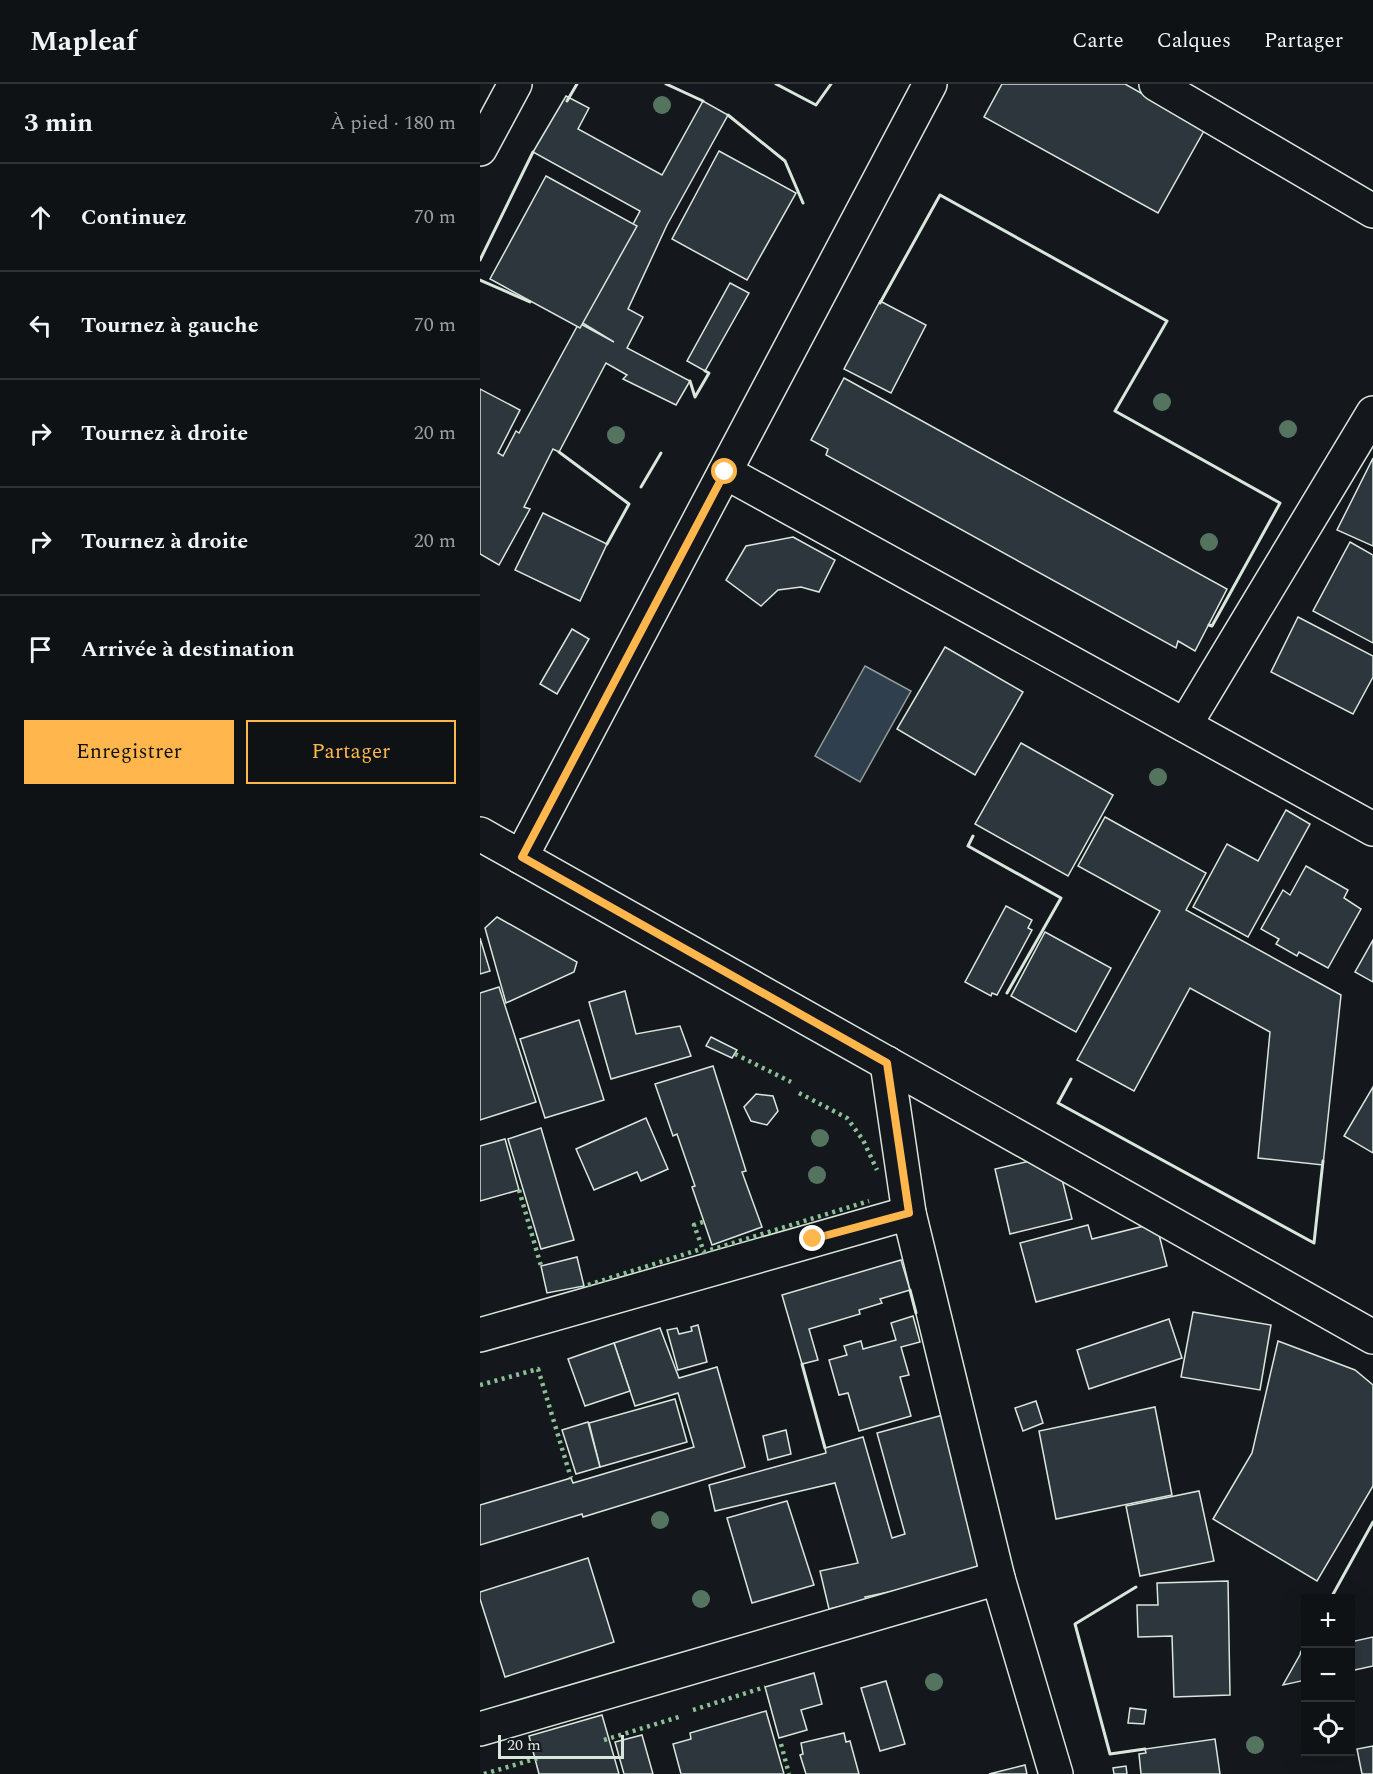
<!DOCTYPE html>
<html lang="fr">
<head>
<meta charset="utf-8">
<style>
  body { margin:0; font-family:Spectral,serif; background:#181b1e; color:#f1f3f6 }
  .controls { position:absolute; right:18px; bottom:18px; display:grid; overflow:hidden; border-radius:0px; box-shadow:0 6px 24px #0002 }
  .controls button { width:54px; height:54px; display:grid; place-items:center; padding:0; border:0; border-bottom:2px solid #2f3234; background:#0f1215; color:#f1f3f6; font:30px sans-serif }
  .scale { position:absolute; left:18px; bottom:15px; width:126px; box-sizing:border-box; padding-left:6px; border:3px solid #d8e6dc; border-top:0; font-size:16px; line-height:21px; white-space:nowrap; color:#d8e6dc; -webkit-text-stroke:4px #14181c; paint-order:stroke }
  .stop { position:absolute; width:18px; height:18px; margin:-14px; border:4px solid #ffb74d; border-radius:50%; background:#fff }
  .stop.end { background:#ffb74d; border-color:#fff; box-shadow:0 2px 6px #0008 }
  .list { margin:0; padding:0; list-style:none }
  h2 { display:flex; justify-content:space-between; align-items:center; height:78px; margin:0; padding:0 24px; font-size:26px }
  h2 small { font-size:20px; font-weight:400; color:#9b9ea0 }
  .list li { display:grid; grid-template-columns:39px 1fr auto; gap:18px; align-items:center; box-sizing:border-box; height:108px; padding:0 24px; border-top:2px solid #2f3234 }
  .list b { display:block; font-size:22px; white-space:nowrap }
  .list em { font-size:20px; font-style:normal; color:#9b9ea0 }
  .actions { display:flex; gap:12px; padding:18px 24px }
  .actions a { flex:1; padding:14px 0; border:2px solid #ffb74d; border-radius:0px; text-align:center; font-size:21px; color:#ffb74d }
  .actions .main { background:#ffb74d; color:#111 }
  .icon { flex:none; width:33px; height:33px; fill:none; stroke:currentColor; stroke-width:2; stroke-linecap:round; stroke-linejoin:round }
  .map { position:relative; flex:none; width:893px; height:1690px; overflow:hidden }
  header { display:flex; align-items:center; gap:36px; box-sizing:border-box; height:84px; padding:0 30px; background:#0f1215; border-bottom:2px solid #2f3234 }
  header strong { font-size:28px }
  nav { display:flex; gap:33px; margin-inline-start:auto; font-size:21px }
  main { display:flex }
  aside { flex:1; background:#0f1215 }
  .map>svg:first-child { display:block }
  .water { fill:#2f3f4d; stroke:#939e99; stroke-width:1.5 }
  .building { fill:#2c363c; stroke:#d8e6dc; stroke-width:1.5 }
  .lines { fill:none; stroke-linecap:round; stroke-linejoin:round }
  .minor-casing { stroke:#d8e6dc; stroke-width:36 }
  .minor { stroke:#14181c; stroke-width:33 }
  .hedge { stroke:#8ac095; stroke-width:4.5; stroke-dasharray:3 4.5; stroke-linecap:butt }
  .wall { stroke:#d8e6dc; stroke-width:3 }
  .tree { fill:#55745f }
  .route { stroke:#ffb74d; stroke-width:8 }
</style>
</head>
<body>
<header>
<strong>Mapleaf</strong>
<nav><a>Carte</a><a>Calques</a><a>Partager</a></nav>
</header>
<main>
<aside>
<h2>3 min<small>À pied · 180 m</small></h2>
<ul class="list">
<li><svg class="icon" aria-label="ahead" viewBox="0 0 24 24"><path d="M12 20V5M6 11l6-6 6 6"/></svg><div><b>Continuez</b></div><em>70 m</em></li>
<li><svg class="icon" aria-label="left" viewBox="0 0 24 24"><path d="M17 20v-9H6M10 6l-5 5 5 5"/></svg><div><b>Tournez à gauche</b></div><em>70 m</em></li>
<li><svg class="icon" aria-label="right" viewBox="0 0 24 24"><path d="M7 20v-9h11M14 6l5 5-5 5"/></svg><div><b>Tournez à droite</b></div><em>20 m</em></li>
<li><svg class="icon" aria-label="right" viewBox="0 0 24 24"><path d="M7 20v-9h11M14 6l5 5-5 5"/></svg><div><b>Tournez à droite</b></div><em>20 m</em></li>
<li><svg class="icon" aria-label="arrive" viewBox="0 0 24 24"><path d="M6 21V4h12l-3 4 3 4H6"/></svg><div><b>Arrivée à destination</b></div></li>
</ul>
<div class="actions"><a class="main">Enregistrer</a><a>Partager</a></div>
</aside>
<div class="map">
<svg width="893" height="1690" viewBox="0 0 893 1690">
  <rect width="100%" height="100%" fill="#14181c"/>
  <path class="water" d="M385 582 431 607 380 698 335 672Z"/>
  <g class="building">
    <path d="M522 0H645L725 45 678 129 504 33Z"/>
    <path d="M86 12 109 24 98 45 182 91 223 17 248 31 187 141 148 225 163 233 147 264 210 297 196 321 143 295 147 291 126 279 79 368 73 365 44 423 50 425 19 481 0 470V305L40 326 18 369 23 372 36 347 39 349 99 239 134 258 101 238 160 127 53 68Z"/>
    <path d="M239 67 316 109 267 196 192 155Z"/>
    <path d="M66 92 157 142 100 244 10 195Z"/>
    <path d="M250 199 269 209 225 287 207 277Z"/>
    <path d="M400 217 446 241 411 309 364 285Z"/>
    <path d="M364 294 747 505 715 567 698 557 696 564 346 371 348 365 331 356Z"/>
    <path d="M893 374V462L857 446Z"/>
    <path d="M63 429 127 460 100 517 35 486Z"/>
    <path d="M313 453 355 476 339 508 321 503 298 506 281 522 246 496 266 462Z"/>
    <path d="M870 458 893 471V559L833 527Z"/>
    <path d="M818 533 893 572V593L873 630 791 588Z"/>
    <path d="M92 545 109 555 77 610 60 600Z"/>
    <path d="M465 563 543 608 495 691 417 645Z"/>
    <path d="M541 659 633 711 588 792 495 740Z"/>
    <path d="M806 726 830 740 768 853 713 823 747 760 778 777Z"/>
    <path d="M625 733 726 789 706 826 861 911 843 1081 778 1074 790 948 710 904 654 1007 597 976 680 827 598 782Z"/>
    <path d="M826 782 868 806 864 814 881 825 848 884 819 868 817 872 796 860 799 855 781 845 803 806 810 811Z"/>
    <path d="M526 822 552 836 548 844 552 846 517 911 512 909 511 912 485 898Z"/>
    <path d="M17 833 97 878 94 888 26 919 5 844Z"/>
    <path d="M565 848 631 884 596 948 531 912Z"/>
    <path d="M0 854 10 887 0 890Z"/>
    <path d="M893 856V898L875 888Z"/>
    <path d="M19 903 56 1018 0 1036V909Z"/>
    <path d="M145 907 156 950 200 942 211 972 131 995 109 918Z"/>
    <path d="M99 936 124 1016 65 1034 40 955Z"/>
    <path d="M231 953 257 966 252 974 226 962Z"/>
    <path d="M233 982 266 1087 262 1088 282 1143 232 1161 212 1103 215 1102 197 1050 193 1052 175 1000Z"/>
    <path d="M893 1003V1069L864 1052Z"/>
    <path d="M276 1010 293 1012 298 1027 287 1041 271 1037 264 1023Z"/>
    <path d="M166 1034 188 1085 161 1097 157 1088 114 1106 96 1065Z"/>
    <path d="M61 1044 94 1156 61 1165 28 1055Z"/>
    <path d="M25 1055 39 1106 0 1117V1062Z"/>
    <path d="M576 1071 592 1135 530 1150 515 1085Z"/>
    <path d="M676 1139 687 1182 556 1218 540 1159 608 1141 612 1155Z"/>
    <path d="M97 1173 104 1202 67 1209 61 1182Z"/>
    <path d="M421 1176 430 1206 400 1215 402 1219 379 1226 380 1230 329 1245 338 1276 322 1280 302 1211Z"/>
    <path d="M713 1228 791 1241 780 1306 701 1293Z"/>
    <path d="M433 1232 440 1258 421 1263 429 1291 420 1293 431 1332 379 1347 368 1309 359 1311 349 1276 367 1271 364 1262 381 1257 383 1265 416 1256 411 1239Z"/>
    <path d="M689 1235 702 1274 609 1305 597 1266Z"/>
    <path d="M218 1241 227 1278 198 1286 187 1246 197 1244 199 1250 212 1247 211 1243Z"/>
    <path d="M180 1244 199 1294 237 1283 265 1383 103 1433 102 1430 0 1461V1421L91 1394 93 1399 214 1363 198 1309 155 1322 134 1259Z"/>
    <path d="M798 1257 875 1286 893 1301V1402L837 1497 733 1435 772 1369Z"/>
    <path d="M134 1259 150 1307 105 1322 88 1275Z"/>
    <path d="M195 1315 207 1358 120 1383 109 1339Z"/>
    <path d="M556 1317 563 1339 543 1347 535 1324Z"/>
    <path d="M675 1323 692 1411 576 1435 559 1347Z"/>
    <path d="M463 1331 507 1487 385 1513 387 1516 349 1525 340 1487 378 1479 355 1399 235 1427 229 1401 346 1369 345 1364 383 1353 412 1454 425 1450 397 1349Z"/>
    <path d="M108 1338 120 1383 96 1390 82 1346Z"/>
    <path d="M306 1346 311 1370 288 1376 283 1352Z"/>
    <path d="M719 1407 734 1477 660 1492 646 1422Z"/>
    <path d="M307 1417 334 1501 272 1519 247 1434Z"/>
    <path d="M108 1474 134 1558 25 1593 0 1515V1508Z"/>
    <path d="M748 1497 750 1611 694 1613 692 1552 658 1553 657 1521H678L677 1499Z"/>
    <path d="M893 1553V1582L870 1587V1558Z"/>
    <path d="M826 1568V1596L803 1601 821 1569Z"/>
    <path d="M334 1589 342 1620 321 1626 327 1646 299 1654 285 1603Z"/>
    <path d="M406 1597 425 1660 400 1667 381 1604Z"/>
    <path d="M650 1624 666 1626 664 1640 648 1639Z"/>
    <path d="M286 1627 304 1690H201L193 1660 211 1655 210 1649Z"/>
    <path d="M122 1631 139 1690H59L49 1652Z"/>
    <path d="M364 1649 366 1658 370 1657 379 1690H326L320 1671 323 1670 321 1659Z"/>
    <path d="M162 1651 173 1690H144L135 1658Z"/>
    <path d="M735 1655 740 1690H661L659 1670 666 1669 665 1665Z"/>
    <path d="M893 1662V1690H882L877 1665Z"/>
    <path d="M545 1681 547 1690H509Z"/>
    <path d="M646 1682 647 1690H634L633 1684Z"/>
  </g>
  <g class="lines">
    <defs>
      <g id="minor">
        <path d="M676 0 893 127"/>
        <path d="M0 65 35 0"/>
        <path d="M245 388 893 745"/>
        <path d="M705 641 893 329"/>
        <path d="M0 750 893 1253"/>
        <path d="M41 773 450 0"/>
        <path d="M407 979 429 1129 518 1494 576 1690"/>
        <path d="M0 1251 429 1129"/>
        <path d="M0 1645 518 1494"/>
      </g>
    </defs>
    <use href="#minor" class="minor-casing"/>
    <use href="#minor" class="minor"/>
    <g class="hedge">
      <path d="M255 970 311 998"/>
      <path d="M319 1009 367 1034 383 1056 397 1086"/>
      <path d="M39 1106 61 1182"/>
      <path d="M223 1138 214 1141 224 1168 389 1117"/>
      <path d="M108 1201 218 1166"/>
      <path d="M0 1301 58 1285 91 1394"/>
      <path d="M213 1626 285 1603"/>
      <path d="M124 1656 202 1632"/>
      <path d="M301 1660 309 1690"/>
      <path d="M4 1690 58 1674"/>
    </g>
    <g class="wall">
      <path d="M186 0 223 17"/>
      <path d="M296 0 336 21 351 0"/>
      <path d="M87 17 97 0"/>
      <path d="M248 31 305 77 323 119"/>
      <path d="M0 176 53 68"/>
      <path d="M0 196 50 218"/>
      <path d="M400 219 460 111 687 237 635 327 800 419 732 542 729 541"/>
      <path d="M210 297 215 313 229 289 225 287"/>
      <path d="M79 368 149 420 127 460"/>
      <path d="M161 403 181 369"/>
      <path d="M493 752 488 762 581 814 527 909"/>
      <path d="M591 995 578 1019 834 1159 843 1077"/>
      <path d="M430 1206 436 1229"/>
      <path d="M322 1280 345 1364"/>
      <path d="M656 1503 595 1540 630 1670 665 1665"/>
      <path d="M851 1514 893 1438"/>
      <path d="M821 1569 826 1560"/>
    </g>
  </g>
  <g class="tree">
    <circle cx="182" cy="21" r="9"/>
    <circle cx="682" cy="318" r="9"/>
    <circle cx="808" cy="345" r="9"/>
    <circle cx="136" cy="351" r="9"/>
    <circle cx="729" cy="458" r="9"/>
    <circle cx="678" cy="693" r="9"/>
    <circle cx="340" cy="1054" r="9"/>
    <circle cx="337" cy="1091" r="9"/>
    <circle cx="180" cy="1436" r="9"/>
    <circle cx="221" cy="1515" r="9"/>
    <circle cx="454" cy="1598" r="9"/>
    <circle cx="775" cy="1661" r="9"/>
  </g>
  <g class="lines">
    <path class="route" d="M245 388 42 773 407 979 429 1129 333 1155"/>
  </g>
</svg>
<div class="controls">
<button>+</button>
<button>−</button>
<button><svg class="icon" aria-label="locate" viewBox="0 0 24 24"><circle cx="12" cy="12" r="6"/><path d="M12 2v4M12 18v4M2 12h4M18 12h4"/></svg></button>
</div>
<div class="scale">20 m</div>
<div class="stop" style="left:245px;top:388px"></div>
<div class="stop end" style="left:333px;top:1155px"></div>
</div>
</main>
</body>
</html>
